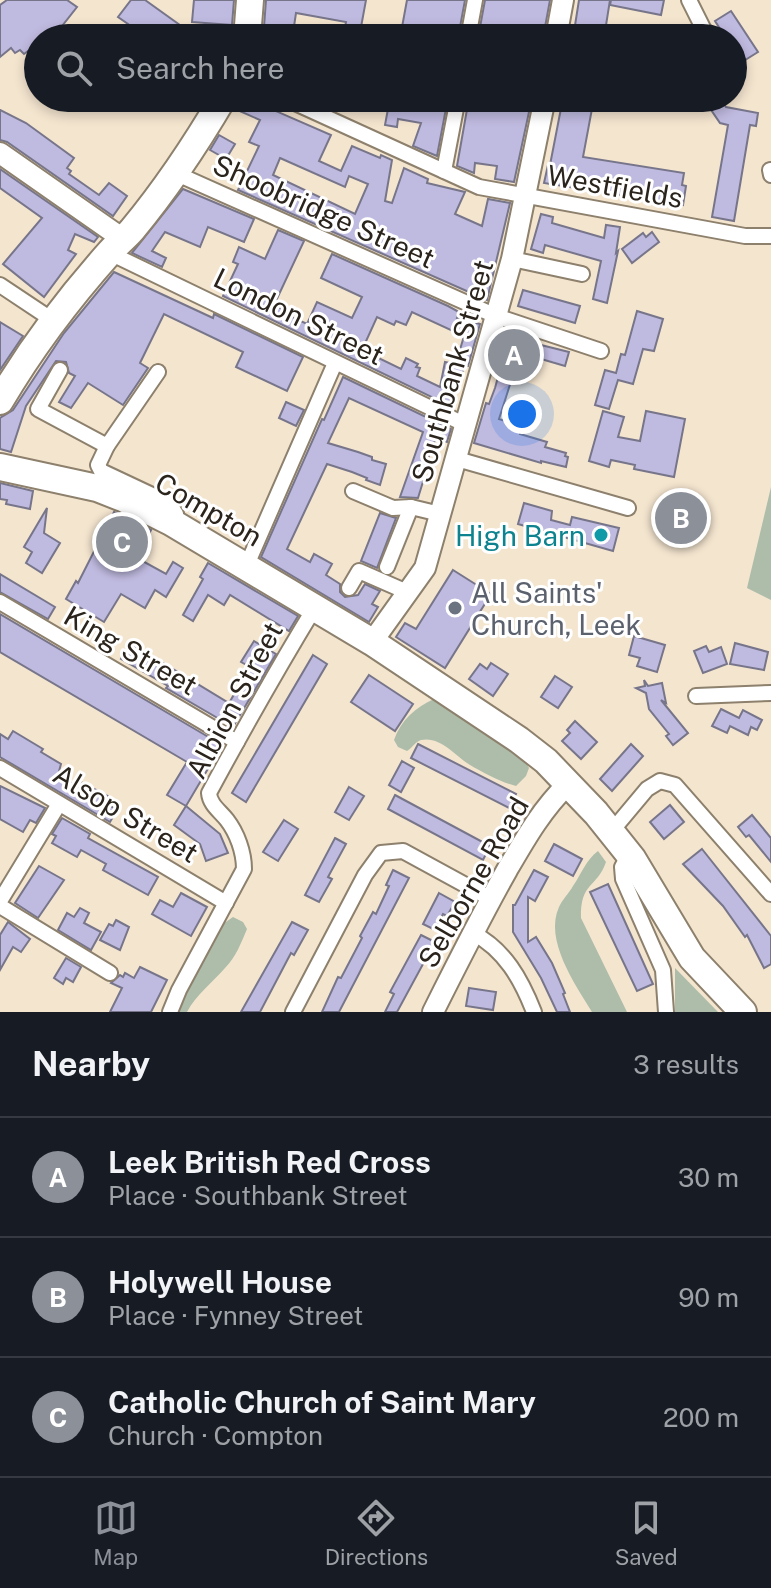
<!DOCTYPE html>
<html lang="en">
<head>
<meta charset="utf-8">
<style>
  body { margin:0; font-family:"Public Sans",sans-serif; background:#242831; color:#f1f3f6 }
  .you { position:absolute; left:522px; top:414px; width:28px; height:28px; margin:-20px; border:6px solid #fff; border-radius:50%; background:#1a73e8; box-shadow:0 0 0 12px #1a73e833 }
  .badge { display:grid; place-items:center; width:52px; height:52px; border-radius:50%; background:#8c9099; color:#fff; font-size:26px; font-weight:700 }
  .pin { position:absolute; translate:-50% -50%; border:4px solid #fff; box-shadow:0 2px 8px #0006 }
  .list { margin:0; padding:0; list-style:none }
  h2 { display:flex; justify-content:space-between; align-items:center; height:104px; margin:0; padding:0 32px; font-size:34px }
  h2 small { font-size:26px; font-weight:400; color:#9ea1a6 }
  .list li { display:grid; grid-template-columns:52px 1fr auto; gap:24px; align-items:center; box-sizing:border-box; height:120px; padding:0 32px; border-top:2px solid #363941 }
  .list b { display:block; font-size:30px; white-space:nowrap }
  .list p { margin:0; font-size:26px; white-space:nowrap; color:#9ea1a6 }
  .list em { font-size:26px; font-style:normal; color:#9ea1a6 }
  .icon { flex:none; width:44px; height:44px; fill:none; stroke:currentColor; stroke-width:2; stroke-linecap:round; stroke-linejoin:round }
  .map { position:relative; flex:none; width:771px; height:1012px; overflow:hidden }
  .search { position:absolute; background:#171b24; box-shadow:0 4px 12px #0003; left:24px; right:24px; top:24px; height:88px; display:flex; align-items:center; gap:20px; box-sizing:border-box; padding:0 28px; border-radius:44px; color:#9ea1a6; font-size:30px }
  .sheet { height:464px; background:#171b24 }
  nav { display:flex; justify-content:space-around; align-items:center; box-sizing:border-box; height:112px; border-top:2px solid #363941; background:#171b24; font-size:22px; color:#9ea1a6 }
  nav a { display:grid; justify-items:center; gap:4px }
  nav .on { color:#8c9099 }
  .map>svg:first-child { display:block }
  .green { fill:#adbdaa }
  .building { fill:#bfbadf; stroke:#77758a; stroke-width:2; fill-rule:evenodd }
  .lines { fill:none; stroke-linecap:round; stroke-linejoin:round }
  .street-casing { stroke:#8d806c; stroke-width:18 }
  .secondary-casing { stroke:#8d806c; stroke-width:24 }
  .highway-casing { stroke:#8d806c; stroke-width:30 }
  .street { stroke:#fff; stroke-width:14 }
  .secondary { stroke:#fff; stroke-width:20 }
  .highway { stroke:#fff; stroke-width:26 }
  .culture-dot { fill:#0f9aa8; stroke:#fff; stroke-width:3 }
  .worship-dot { fill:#6b7280; stroke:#fff; stroke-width:3 }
  .labels { text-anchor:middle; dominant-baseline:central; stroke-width:6; stroke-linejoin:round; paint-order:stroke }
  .street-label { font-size:28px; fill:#2a241c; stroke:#fff }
  .culture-label { font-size:28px; fill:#0d838f; stroke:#fff; text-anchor:end }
  .worship-label { font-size:28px; fill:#5b616d; stroke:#fff; text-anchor:start }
</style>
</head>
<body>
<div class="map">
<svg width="771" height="1012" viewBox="0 0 771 1012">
  <rect width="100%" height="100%" fill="#f4e5cf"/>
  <g class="green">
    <path d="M771 487V600L747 588Z"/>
    <path d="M434 699 525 760 529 768 526 776 516 786C500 782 484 773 470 765 455 756 441 736 421 740 415 742 413 747 407 751L398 747 394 740C401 720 416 707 434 699Z"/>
    <path d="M598 851 606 862C597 888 580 882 581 918L627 1012H592C575 984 544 940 559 907 562 900 569 893 573 886 582 873 586 860 598 851Z"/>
    <path d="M233 917 243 922 247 929C241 943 236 957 225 968 212 983 196 995 187 1012H175L220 926Z"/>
    <path d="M675 968 718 1012H675Z"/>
  </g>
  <g class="building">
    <path d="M7 0H67L77 7 59 30 68 38H38V63L28 51 24 54 20 50 15 53 11 48 0 57V5Z"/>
    <path d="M131 0H145L198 38H118L128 24 118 17Z"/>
    <path d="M194 0H234L232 25 192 22Z"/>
    <path d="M266 0H366L359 38H343L346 22 296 13 293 33 264 27Z"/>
    <path d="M407 0H465L458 38H400Z"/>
    <path d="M485 0H550L543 38H478Z"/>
    <path d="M579 0H610L604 38H573Z"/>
    <path d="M611 0H664L661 15 610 5Z"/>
    <path d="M731 11 758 52 742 62 733 48V38H726L715 21Z"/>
    <path d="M240 98H246L331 135 319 161 341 171 352 146 380 158 381 155 392 160 385 201 392 203 404 168 428 179 427 183 465 192 455 214 482 226 488 199 510 203 487 300 238 190 259 146 249 142 260 120 235 109ZM280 158 345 187 349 176 368 184 355 214 273 175Z"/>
    <path d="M390 98H448L437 156 413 146 421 123 398 119 397 127 385 125Z"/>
    <path d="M469 98H532L514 182 495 179 497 166 475 163 474 173 457 166Z"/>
    <path d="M563 98H594L583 157 684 173 682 185 686 186 683 205 544 183 548 165H550Z"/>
    <path d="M703 98H720L726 107 758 113 756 126 750 125 734 221 712 217 728 125 720 123Z"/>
    <path d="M0 110 26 123 74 158 67 168 71 171 69 174 99 195 109 183 127 196 113 216 7 142 0 140Z"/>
    <path d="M219 135 235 144 226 159 210 150Z"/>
    <path d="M0 169 98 237 94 242 75 234 68 250 76 254 44 297 3 264 42 218 0 188Z"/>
    <path d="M183 189 254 219 244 242 208 227 200 247 165 232 152 251 166 258 162 267 132 253Z"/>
    <path d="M541 214 553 217 552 223 604 238 606 225 620 227 616 253 618 251 607 303 593 299 601 261 545 245 543 253 531 249Z"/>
    <path d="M278 230 304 241 274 305 284 310 283 313 296 319 307 324 317 302 352 318 362 297 321 278 332 254 448 306 459 312 457 318 480 324 468 366 456 363 464 336 412 312 406 325 396 321 394 325 377 317 362 350 401 369 406 358 418 364 416 367 420 368 417 376 440 387 445 362 464 366 459 389 456 388 448 405 223 296 238 264 233 262 239 247 265 259Z"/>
    <path d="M652 232 659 242 632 263 622 249 643 233 646 237Z"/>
    <path d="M114 272 213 318 214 314 303 357 287 391 236 367 243 352 164 314 140 363 148 368 123 405 88 383 71 408 59 402 75 376 69 373 66 362 56 361 26 406 11 452 0 449V418L13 410 64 333Z"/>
    <path d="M523 290 580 306 575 323 518 306Z"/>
    <path d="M637 311 663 319 654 351 643 349 633 384 618 380 609 409 595 405 605 370 616 373 621 354 625 355Z"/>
    <path d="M0 322 23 336 0 370Z"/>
    <path d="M509 337 569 352 565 366 524 354 519 373 514 372 499 419 522 426 520 434 547 442 545 447 566 453 565 456 568 457 566 467 541 461V463L474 443 486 403 489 404 495 388Z"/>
    <path d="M343 377 451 429 447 442 436 438 427 461 429 462 418 498 400 497 423 432 349 398 328 443 358 452 372 457V460L386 464 380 485 366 480 367 478 352 472 327 464 287 549 310 562 314 554 332 564 326 575 340 584V592L345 597 358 595 365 584 380 591 372 604 378 607 369 622 261 557 322 419 324 420Z"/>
    <path d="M286 402 304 410 296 426 279 418Z"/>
    <path d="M603 411 624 417 618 437 640 441 646 411 685 419 674 477 634 469 635 465 611 460 609 467 589 461Z"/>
    <path d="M0 483 33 491 30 509 6 504 7 500 0 499Z"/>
    <path d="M524 503 552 511 551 520 570 525 572 517 619 528 613 551 518 524Z"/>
    <path d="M674 503 693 506 688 533 669 529Z"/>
    <path d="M47 508 44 533 60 543 42 573 26 563 32 552 24 547Z"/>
    <path d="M114 512 151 530 137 558 166 574 173 562 183 568 166 597 155 590 145 608 121 594 104 622 66 599 76 581 78 583Z"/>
    <path d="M380 513 396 518 377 568 361 561Z"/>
    <path d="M208 563 298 616 289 631 230 595 224 605 208 595 193 621 183 615 203 579 200 577Z"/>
    <path d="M453 570 491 594 445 668 396 637 405 623 416 629Z"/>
    <path d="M0 574 55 607 48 619 0 592Z"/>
    <path d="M0 614 222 745 186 806 167 795 187 762 0 652Z"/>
    <path d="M634 636 665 645 657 672 637 666 640 658 629 655Z"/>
    <path d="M254 641 276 654 233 727 166 688 168 686 121 659 130 643 229 703 250 667 241 662Z"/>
    <path d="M735 643 768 652 764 670 730 664Z"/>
    <path d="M706 646 709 652 721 647 727 664 703 673 694 651Z"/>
    <path d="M313 655 327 664 246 802 232 793Z"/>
    <path d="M491 663 508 674 493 696 469 679 480 664 487 669Z"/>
    <path d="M369 675 413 704 395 731 351 702Z"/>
    <path d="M555 676 572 687 558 708 541 697Z"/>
    <path d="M644 680 648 686 662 683 666 703 661 700 688 733 673 745 666 736 669 734 649 709 646 693 636 688 645 686Z"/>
    <path d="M721 709 739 718 743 710 762 720 757 730 751 727 748 735 730 726 727 733 712 726Z"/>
    <path d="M575 721 597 742 581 759 562 741 570 733 567 730Z"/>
    <path d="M13 731 43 749 41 752 61 764 58 775 78 787 81 782 108 796 104 802 117 810 110 822 0 757V734L8 739Z"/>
    <path d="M418 744 516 794 509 808 411 758Z"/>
    <path d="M631 744 643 756 612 791 600 779Z"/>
    <path d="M402 761 414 768 401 792 389 785Z"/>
    <path d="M0 786 45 808 36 823 30 820 23 832 0 819Z"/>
    <path d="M349 787 364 796 349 820 335 812Z"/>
    <path d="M395 795 490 846 483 860 388 809Z"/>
    <path d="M670 805 684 822 664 839 650 822Z"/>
    <path d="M186 806 220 834 228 853 206 861 200 844 174 825Z"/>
    <path d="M752 815 771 838V862L749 835 746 837 738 827Z"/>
    <path d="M62 818 90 834 88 838 158 877 148 895 103 870 106 864 81 850 77 857 52 843 56 836 52 834Z"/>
    <path d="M284 820 298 829 278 861 263 852Z"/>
    <path d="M335 838 346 844 328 877 332 879 319 902 305 895Z"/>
    <path d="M554 844 582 859 573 876 545 861Z"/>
    <path d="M702 849 771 936V964L764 968 747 935 745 937 723 906 683 864Z"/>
    <path d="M39 866 64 880 38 918 15 903Z"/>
    <path d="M393 870 409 878 339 1012H322L338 977 341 978 362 938 360 936 373 912 376 914 389 886 386 885Z"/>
    <path d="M534 870 548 877 535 901 528 897V942L536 937 552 963 565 993 563 994 570 1012H557L541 978 513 932V905H515Z"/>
    <path d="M608 884 653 984 637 991 590 892Z"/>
    <path d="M181 893 207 907 191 936 152 914 160 900 173 907Z"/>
    <path d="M439 893 455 902 447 916 443 914 435 930 423 924Z"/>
    <path d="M80 908 89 913 84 923 101 932 91 950 58 930 67 913 74 917Z"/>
    <path d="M116 920 129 927 120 950 100 940 109 924 113 926Z"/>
    <path d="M8 922 30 939 21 952 13 947 0 970V935Z"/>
    <path d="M292 922 308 930 294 955 291 953 260 1012H241Z"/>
    <path d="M421 935 435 942 397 1012H385L394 994 390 992Z"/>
    <path d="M66 958 81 967 73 982 66 978 63 984 54 978Z"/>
    <path d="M140 967 167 980 151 1012H110L122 988 111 983 120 975 123 977 125 973 134 978Z"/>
    <path d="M469 988 496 992 493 1010 466 1006Z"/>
  </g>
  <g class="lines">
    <defs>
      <g id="street">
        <path d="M689 0 708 38"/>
        <path d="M468 38 475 0"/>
        <path d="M284 98 479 187 745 236H771"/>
        <path d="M770 170 771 175"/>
        <path d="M444 171 458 98"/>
        <path d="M175 173 496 316 601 351"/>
        <path d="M111 250 118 257 466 425"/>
        <path d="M512 259 582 274"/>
        <path d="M0 285 54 321"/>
        <path d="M60 370 38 409 107 446"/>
        <path d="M158 372 107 446 98 465 101 471 169 503 176 514 171 522"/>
        <path d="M457 459 628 508"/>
        <path d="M353 491 393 508 411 507 440 514"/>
        <path d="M246 567 335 363"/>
        <path d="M387 567 411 507"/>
        <path d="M349 588 359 571 407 592"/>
        <path d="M0 602 237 742"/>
        <path d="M696 696 771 693"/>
        <path d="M0 768 226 903"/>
        <path d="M611 832 647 789 660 781 675 785 771 894"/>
        <path d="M629 854 622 867 623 879 663 970 666 1012"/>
        <path d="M0 901 59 804"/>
        <path d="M0 906 110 973"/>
        <path d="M473 933C505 950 521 979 534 1012"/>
        <path d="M170 1012 179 990 244 869C244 852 237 833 227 820 220 811 210 805 209 793 243 730 278 668 315 607"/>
        <path d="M293 1012 365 875 381 853 403 851 491 899"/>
      </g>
      <g id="secondary">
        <path d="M556 38 563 0"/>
        <path d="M0 153 123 239"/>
        <path d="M372 642 425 568 512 259 545 98"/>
        <path d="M433 1012C457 964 481 916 507 870 525 839 542 809 568 784"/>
      </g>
      <g id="highway">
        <path d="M247 38 250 0"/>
        <path d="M0 401C31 348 69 298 110 252 117 244 125 238 132 230 166 189 196 144 223 98"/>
        <path d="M0 467 97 488 125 499 171 522 372 642 519 740 546 761 596 813 632 858 692 958 743 1012"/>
      </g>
    </defs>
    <use href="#street" class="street-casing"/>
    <use href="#secondary" class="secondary-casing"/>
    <use href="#highway" class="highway-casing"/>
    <use href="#street" class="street"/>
    <use href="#secondary" class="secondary"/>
    <use href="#highway" class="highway"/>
  </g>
  <circle class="culture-dot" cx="601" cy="535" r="8"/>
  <circle class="worship-dot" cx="455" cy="608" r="8"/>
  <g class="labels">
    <g class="street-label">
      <text transform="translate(615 186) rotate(10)">Westfields</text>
      <text transform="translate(324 211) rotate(24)">Shoobridge Street</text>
      <text transform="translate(299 316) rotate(26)">London Street</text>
      <text transform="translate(452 371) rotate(-74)">Southbank Street</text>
      <text transform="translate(209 509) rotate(30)">Compton</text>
      <text transform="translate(131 650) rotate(30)">King Street</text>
      <text transform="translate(234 700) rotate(-62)">Albion Street</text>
      <text transform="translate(126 813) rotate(31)">Alsop Street</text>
      <text transform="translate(473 882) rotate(-60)">Selborne Road</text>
    </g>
    <g class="culture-label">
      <text x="585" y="535">High Barn</text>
    </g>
    <g class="worship-label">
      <text x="471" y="592">All Saints'<tspan x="471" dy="32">Church, Leek</tspan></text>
    </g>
  </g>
</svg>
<div class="you"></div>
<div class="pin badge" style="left:514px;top:355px">A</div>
<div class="pin badge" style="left:681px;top:518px">B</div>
<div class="pin badge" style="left:122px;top:542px">C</div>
<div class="search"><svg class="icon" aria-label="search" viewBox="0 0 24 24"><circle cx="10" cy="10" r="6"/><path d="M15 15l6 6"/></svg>Search here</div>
</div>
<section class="sheet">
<h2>Nearby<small>3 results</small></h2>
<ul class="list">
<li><span class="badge">A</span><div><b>Leek British Red Cross</b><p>Place · Southbank Street</p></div><em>30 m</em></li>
<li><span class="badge">B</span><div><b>Holywell House</b><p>Place · Fynney Street</p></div><em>90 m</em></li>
<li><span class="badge">C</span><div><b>Catholic Church of Saint Mary</b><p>Church · Compton</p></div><em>200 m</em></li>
</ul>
</section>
<nav>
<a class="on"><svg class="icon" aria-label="map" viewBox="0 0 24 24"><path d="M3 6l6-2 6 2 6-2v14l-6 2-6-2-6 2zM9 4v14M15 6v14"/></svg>Map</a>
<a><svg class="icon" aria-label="directions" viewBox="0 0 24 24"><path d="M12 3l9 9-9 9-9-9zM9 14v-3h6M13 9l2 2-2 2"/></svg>Directions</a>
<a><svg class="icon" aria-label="saved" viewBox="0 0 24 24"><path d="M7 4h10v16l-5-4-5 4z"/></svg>Saved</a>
</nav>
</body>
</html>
